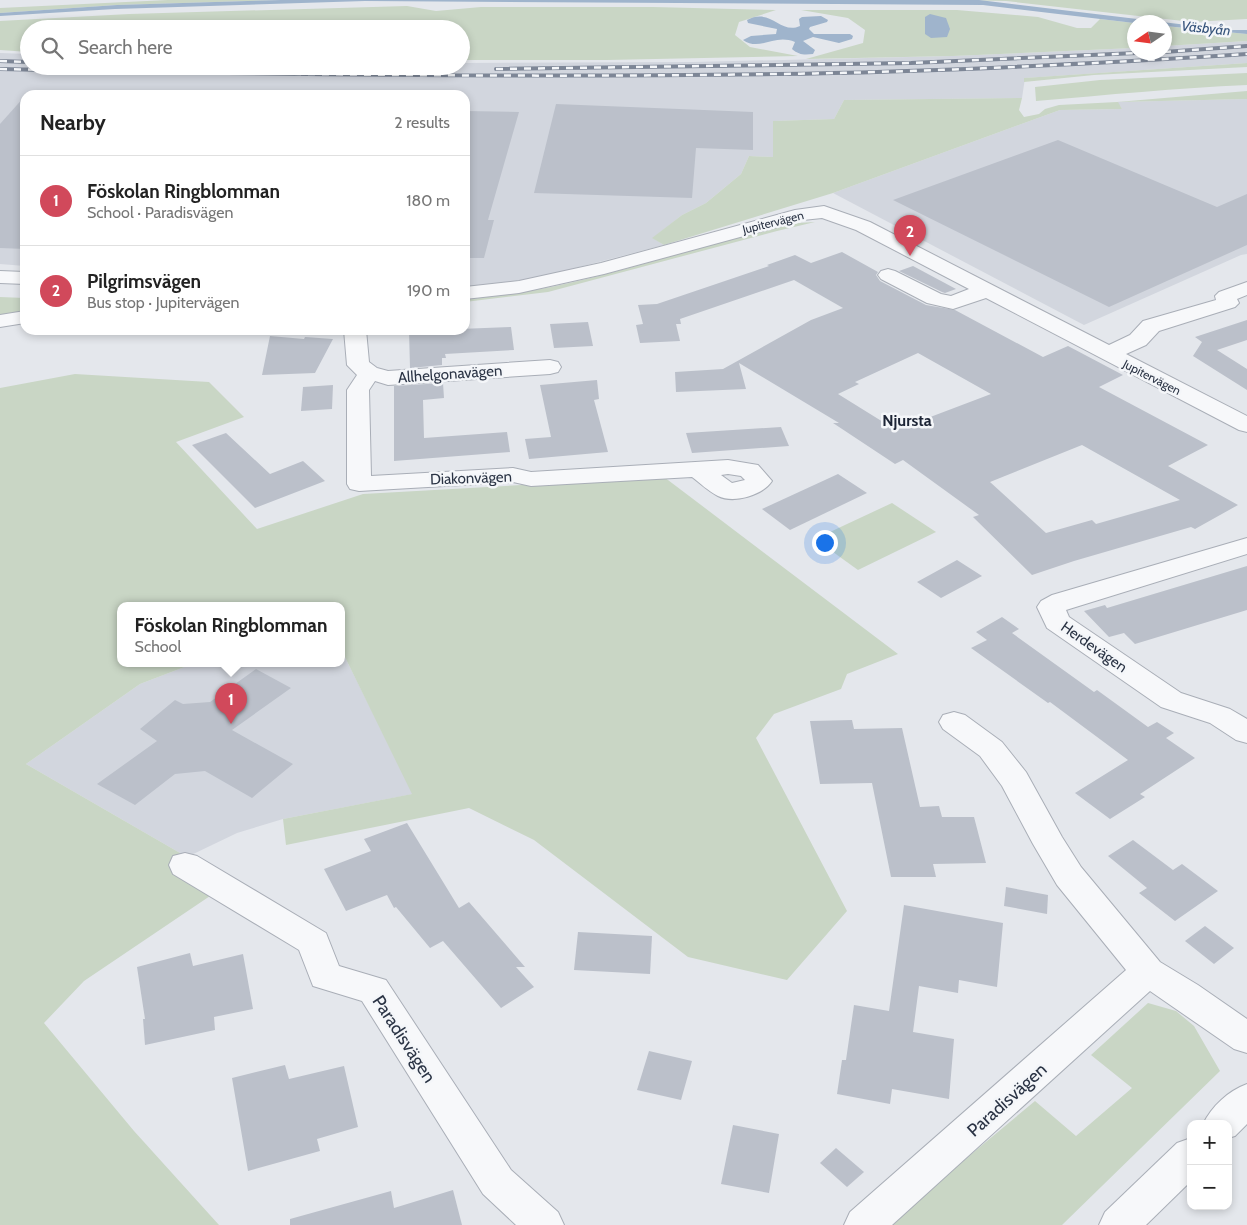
<!DOCTYPE html>
<html lang="en">
<head>
<meta charset="utf-8">
<style>
  body { margin:0; font-family:Cabin,sans-serif; background:#f6f6f6; color:#222 }
  .controls { position:absolute; right:15px; bottom:15px; display:grid; overflow:hidden; border-radius:10px; box-shadow:0 2px 8px #0003 }
  .controls button { width:45px; height:45px; display:grid; place-items:center; padding:0; border:0; border-bottom:1px solid #e0e0e0; background:#fff; color:#222; font:25px sans-serif }
  .compass { position:absolute; left:1127px; top:15px; width:45px; height:45px; border-radius:50%; background:#fff; box-shadow:0 2px 8px #0003; rotate:257deg }
  .you { position:absolute; left:824px; top:542px; width:18px; height:18px; margin:-12px; border:4px solid #fff; border-radius:50%; background:#1a73e8; box-shadow:0 0 0 8px #1a73e833 }
  .badge { display:grid; place-items:center; width:32px; height:32px; border-radius:50%; background:#d1495b; color:#fff; font-size:16px; font-weight:700 }
  .pin { position:absolute; translate:-50% -41px; filter:drop-shadow(0 1px 2px #0008) }
  .pin::after { content:''; position:absolute; top:26px; width:18px; height:15px; background:inherit; clip-path:polygon(0 0,100% 0,50% 100%) }
  .popup { position:absolute; left:117px; top:602px; width:228px; height:65px; box-sizing:border-box; display:grid; place-content:center; border-radius:10px; background:#fff; filter:drop-shadow(0 1px 4px #0005); font-size:16px; white-space:nowrap; color:#767676 }
  .popup b { font-size:19px; color:#222 }
  .popup::after { content:''; position:absolute; left:50%; top:100%; margin-left:-10px; border:10px solid transparent; border-top-color:#fff }
  .list { margin:0; padding:0; list-style:none }
  h2 { display:flex; justify-content:space-between; align-items:center; height:65px; margin:0; padding:0 20px; font-size:21px }
  h2 small { font-size:16px; font-weight:400; color:#767676 }
  .list li { display:grid; grid-template-columns:32px 1fr auto; gap:15px; align-items:center; box-sizing:border-box; height:90px; padding:0 20px; border-top:1px solid #e0e0e0 }
  .list b { display:block; font-size:19px; white-space:nowrap }
  .list p { margin:0; font-size:16px; white-space:nowrap; color:#767676 }
  .list em { font-size:16px; font-style:normal; color:#767676 }
  .icon { flex:none; width:28px; height:28px; fill:none; stroke:currentColor; stroke-width:2; stroke-linecap:round; stroke-linejoin:round }
  .map { position:relative; flex:none; width:1247px; height:1225px; overflow:hidden }
  .search { position:absolute; background:#fff; box-shadow:0 2px 8px #0003; left:20px; top:20px; width:450px; height:55px; display:flex; align-items:center; gap:12px; box-sizing:border-box; padding:0 18px; border-radius:28px; color:#767676; font-size:19px }
  .panel { position:absolute; background:#fff; box-shadow:0 2px 8px #0003; left:20px; top:90px; width:450px; height:245px; border-radius:15px }
  .map>svg:first-child { display:block }
  .built { fill:#d2d6de }
  .green { fill:#c9d6c5 }
  .water { fill:#9fb4cc }
  .building { fill:#bbc0ca; fill-rule:evenodd }
  .lines { fill:none; stroke-linecap:round; stroke-linejoin:round }
  .minor-casing { stroke:#a9aeb7; stroke-width:2 }
  .minor { fill:#f7f8fa; fill-rule:evenodd }
  .rail-casing { stroke:#7d8696; stroke-width:4 }
  .rail { stroke:#f4f6f9; stroke-width:2.5; stroke-dasharray:7; stroke-linecap:butt }
  .labels { text-anchor:middle; dominant-baseline:central; stroke-width:5; stroke-linejoin:round; paint-order:stroke }
  .far-street-label { font-size:12px; fill:#2b3445; stroke:#f4f6f9 }
  .far-water-label { font-size:14px; font-style:italic; fill:#34527a; stroke:#f4f6f9 }
  .street-label { font-size:15px; fill:#2b3445; stroke:#f4f6f9 }
  .neighbourhood-label { font-size:16px; font-weight:bold; fill:#1d2536; stroke:#f4f6f9 }
  .near-street-label { font-size:18px; fill:#2b3445; stroke:#f4f6f9 }
</style>
</head>
<body>
<div class="map">
<svg width="1247" height="1225" viewBox="0 0 1247 1225">
  <rect width="100%" height="100%" fill="#e4e7ec"/>
  <g class="built">
    <path d="M1247 41V63L1025 78 1022 98 844 100 834 119 774 121 773 157 749 156 741 174 706 203 682 215 653 238 664 245 537 278 465 287V95H25V266L0 264V53L29 54V66H461V63L693 62 953 56 1134 48V52H1164L1165 46Z"/>
    <path d="M1247 99V254L1241 255 1084 325 833 193 1060 110 1122 109 1117 102Z"/>
    <path d="M341 649 413 794 283 819 237 833 187 857 26 764 140 684 195 663H341Z"/>
  </g>
  <g class="green">
    <path d="M168 0H281L117 5 0 13V8Z"/>
    <path d="M957 0H1247V19L1192 22 1006 1Z"/>
    <path d="M407 6 436 11 481 7H653L776 10 739 22 735 35 750 47 798 56 607 60H461V29H29V52L0 50V21L129 14Z"/>
    <path d="M801 10H957L1038 17 1077 28H1091L1100 19 1134 23V48L953 56 806 59 863 43 865 30 848 18Z"/>
    <path d="M1164 26 1247 34V41L1165 46Z"/>
    <path d="M1247 63V67L1094 75 1024 82V78Z"/>
    <path d="M1247 73V85C1177 88 1107 95 1036 101L1035 87 1100 80Z"/>
    <path d="M1247 91V99L1118 102 1122 109 1060 110 833 193 664 245 652 238 682 215 706 203 741 174 749 156 773 157V121L834 119 844 100 1022 98 1019 110 1024 117 1039 114 1045 109 1059 105 1117 102Z"/>
    <path d="M815 222 777 231 548 292 465 302V299C542 294 615 272 689 251 730 240 772 223 815 222Z"/>
    <path d="M0 297 25 298V312L0 317Z"/>
    <path d="M75 374 209 382 244 417 176 442 257 529 363 494 664 477 898 654 847 674 841 689 774 714 756 738 847 911 787 980 688 957 534 840 469 808 286 845 283 819 412 794 341 649V605H121V663H195L140 684 26 764 187 857 210 896 84 981 44 1023 134 1131 219 1225H0V388Z"/>
    <path d="M892 503 936 532 858 570 815 539Z"/>
    <path d="M1148 1003 1176 1011 1194 1026 1220 1071 1062 1225H886L1035 1101 1076 1136 1132 1088 1091 1055Z"/>
  </g>
  <g class="water">
    <path d="M281 0H979L1229 30H1247V34L1165 26 1164 22 1134 23 983 5 365 1 115 9 0 16V13L117 5Z"/>
    <path d="M930 14 946 18 950 29 947 37 931 38 925 34V17Z"/>
    <path d="M821 16 828 20 827 22 810 27 809 29 814 34H850L853 36 852 39 839 43 813 37 803 41 815 50 813 54C804 55 799 55 792 49L795 42C774 33 760 52 743 40L751 36 776 34 777 29 748 23 747 20C771 7 780 35 800 26L799 19 802 17Z"/>
  </g>
  <g class="building">
    <path d="M25 96V249L0 248V124Z"/>
    <path d="M556 104 753 112V150L696 148 692 198 534 193Z"/>
    <path d="M465 111 519 112 488 220H494L484 258H465Z"/>
    <path d="M1058 140 1217 207 1247 194V245L1109 307 893 200Z"/>
    <path d="M842 252 878 272 876 275 880 281 926 305 955 310 1043 357 1068 346 1123 375 1099 387 1208 445 1168 466 1238 505 1195 529 1191 527 1074 561 1032 575 973 517 979 515 903 460 895 464 833 423H839L739 363 746 389 676 392 675 372 723 369 811 320 843 308 794 280 680 319 681 324H676L680 341 640 343 636 325 643 324 638 305 657 304 769 266 767 265 795 255 811 263ZM918 353 991 394 896 430 838 394 859 384 855 382ZM1082 445 1180 500 1096 524 1092 520 1046 533 990 482Z"/>
    <path d="M913 266 956 289 945 293 942 292 899 271Z"/>
    <path d="M1247 320V340L1217 350 1247 369V390L1193 356 1202 342 1195 337Z"/>
    <path d="M588 322 593 346 554 348 550 324Z"/>
    <path d="M511 327 514 350 445 354 446 358H442V365L410 368 409 331Z"/>
    <path d="M270 336 304 339 305 337 333 339 315 373 262 375Z"/>
    <path d="M597 380 599 399 594 400 608 452 529 459 525 439 551 437 540 385Z"/>
    <path d="M443 383 444 398 423 400 424 438 507 432 510 452 394 461V386Z"/>
    <path d="M333 385 332 409 301 411 303 387Z"/>
    <path d="M781 427 789 446 692 453 686 433Z"/>
    <path d="M226 433 270 474 303 461 325 481 255 508 192 445Z"/>
    <path d="M838 474 867 493 790 530 762 509Z"/>
    <path d="M957 560 982 576 941 598 917 582Z"/>
    <path d="M1247 566V610L1135 644 1124 633 1109 637 1084 611 1105 605 1107 608Z"/>
    <path d="M1002 617 1019 629 1012 633 1094 692 1097 690 1148 727 1157 722 1174 733 1166 738 1195 758 1140 794 1145 797 1110 819 1075 793 1128 760 1050 702 1048 703 971 648 987 640 976 632Z"/>
    <path d="M256 669 291 688 232 730 293 764 252 798 205 771 175 774 135 805 97 784 157 741 140 729 175 700 183 704 210 702Z"/>
    <path d="M852 720 854 729 902 728 920 807 939 806 942 817H974L986 863 933 864 936 877H891L872 783 820 784 810 721Z"/>
    <path d="M407 823 459 908 469 902 525 967H516L534 987 501 1008 443 941 430 948 396 907 394 908 387 895 346 911 324 869 371 851 364 839Z"/>
    <path d="M1133 840 1173 870 1182 864 1218 891 1175 921 1139 893 1147 888 1108 856Z"/>
    <path d="M1006 887 1048 895 1047 914 1004 906Z"/>
    <path d="M904 905 1003 923 997 987 959 980 958 993 919 986 913 1032 954 1039 949 1099 892 1089 890 1104 837 1094 842 1060H846L854 1005 889 1011Z"/>
    <path d="M1205 926 1234 948 1214 964 1185 941Z"/>
    <path d="M578 932 652 936 650 974 574 970Z"/>
    <path d="M190 953 193 966 243 954 253 1009 214 1017 215 1030 145 1045 143 1019H145L137 967Z"/>
    <path d="M649 1051 692 1061 681 1100 637 1090Z"/>
    <path d="M285 1065 289 1079 344 1066 358 1127 317 1139 320 1151 248 1171 232 1078Z"/>
    <path d="M733 1125 779 1134 769 1193 721 1184Z"/>
    <path d="M836 1148 864 1172 847 1187 820 1163Z"/>
    <path d="M453 1190 462 1225H290V1219L391 1191 394 1208Z"/>
  </g>
  <g class="lines">
    <defs>
      <g id="minor">
        <path d="M824 206 870 222 1109 345 1130 335 1143 321 1216 300 1215 296 1219 292 1247 282V295L1237 299 1239 303 1235 307 1159 331 1146 345 1126 354 1247 416V432L1239 430 986 298 953 309 927 303 881 279 878 275 881 271 888 269 895 271 941 294 951 296 969 289 856 230 822 218 803 220 604 274 519 293 465 299V287L519 281 601 263 795 210Z"/>
        <path d="M0 271 25 272V284L0 283Z"/>
        <path d="M25 311V323L0 327V315Z"/>
        <path d="M344 330H366L369 362 377 368 388 371 550 360 558 362 561 367 558 372 550 374 388 385 375 381 369 390 371 476 513 468 531 472 728 460 758 465 772 481C763 495 734 504 718 496 708 491 700 483 692 477L531 486 513 482 359 491 350 489 347 484V390L357 375 347 365ZM728 474 741 476 745 480 732 483 721 475Z"/>
        <path d="M1247 538V554L1066 610 1069 617 1181 693 1230 709 1247 719V743L1236 740 1210 723 1161 707 1047 628 1037 607 1041 601 1052 595Z"/>
        <path d="M954 712 965 715 1002 742 1026 772 1062 837 1081 867 1160 962 1198 985 1247 1019V1053L1234 1049 1150 991 892 1225H844L850 1212 1126 970 1057 885 1033 844 1002 786 980 756 943 729 939 722 943 715Z"/>
        <path d="M185 853 197 856 326 933 339 966 386 980 511 1170 558 1212 564 1225H516L483 1194 362 1001 313 986 299 950 173 874 169 865 173 856Z"/>
        <path d="M1247 1084V1124L1235 1136 1228 1138V1124H1203C1212 1106 1228 1091 1247 1084Z"/>
        <path d="M1191 1138V1181L1146 1225H1099L1105 1212 1177 1143Z"/>
      </g>
    </defs>
    <use href="#minor" class="minor-casing"/>
    <use href="#minor" class="minor"/>
    <defs>
      <g id="rail">
        <path d="M1164 52 1247 46"/>
        <path d="M0 61 29 62"/>
        <path d="M248 66 343 68"/>
        <path d="M0 69C259 74 518 78 777 74 934 72 1091 64 1247 54"/>
        <path d="M496 69 911 63 1160 52"/>
      </g>
    </defs>
    <use href="#rail" class="rail-casing"/>
    <use href="#rail" class="rail"/>
  </g>
  <g class="labels">
    <g class="far-street-label">
      <text transform="translate(773 222) rotate(-14)">Jupitervägen</text>
      <text transform="translate(1152 377) rotate(27)">Jupitervägen</text>
    </g>
    <g class="far-water-label">
      <text transform="translate(1206 28) rotate(6)">Väsbyån</text>
    </g>
    <g class="street-label">
      <text transform="translate(450 374) rotate(-4)">Allhelgonavägen</text>
      <text transform="translate(471 478) rotate(-2)">Diakonvägen</text>
      <text transform="translate(1094 647) rotate(35)">Herdevägen</text>
    </g>
    <g class="neighbourhood-label">
      <text x="907" y="420">Njursta</text>
    </g>
    <g class="near-street-label">
      <text transform="translate(404 1039) rotate(57)">Paradisvägen</text>
      <text transform="translate(1007 1100) rotate(-42)">Paradisvägen</text>
    </g>
  </g>
</svg>
<div class="controls">
<button>+</button>
<button>−</button>
</div>
<svg class="compass" viewBox="-18 -18 36 36"><path d="M0-13l5 13h-10z" fill="#e53935"/><path d="M0 13l5-13h-10z" fill="#767676"/></svg>
<div class="you"></div>
<div class="pin badge" style="left:231px;top:724px">1</div>
<div class="popup"><b>Föskolan Ringblomman</b>School</div>
<div class="pin badge" style="left:910px;top:256px">2</div>
<div class="search"><svg class="icon" aria-label="search" viewBox="0 0 24 24"><circle cx="10" cy="10" r="6"/><path d="M15 15l6 6"/></svg>Search here</div>
<section class="panel">
<h2>Nearby<small>2 results</small></h2>
<ul class="list">
<li><span class="badge">1</span><div><b>Föskolan Ringblomman</b><p>School · Paradisvägen</p></div><em>180 m</em></li>
<li><span class="badge">2</span><div><b>Pilgrimsvägen</b><p>Bus stop · Jupitervägen</p></div><em>190 m</em></li>
</ul>
</section>
</div>
</body>
</html>
